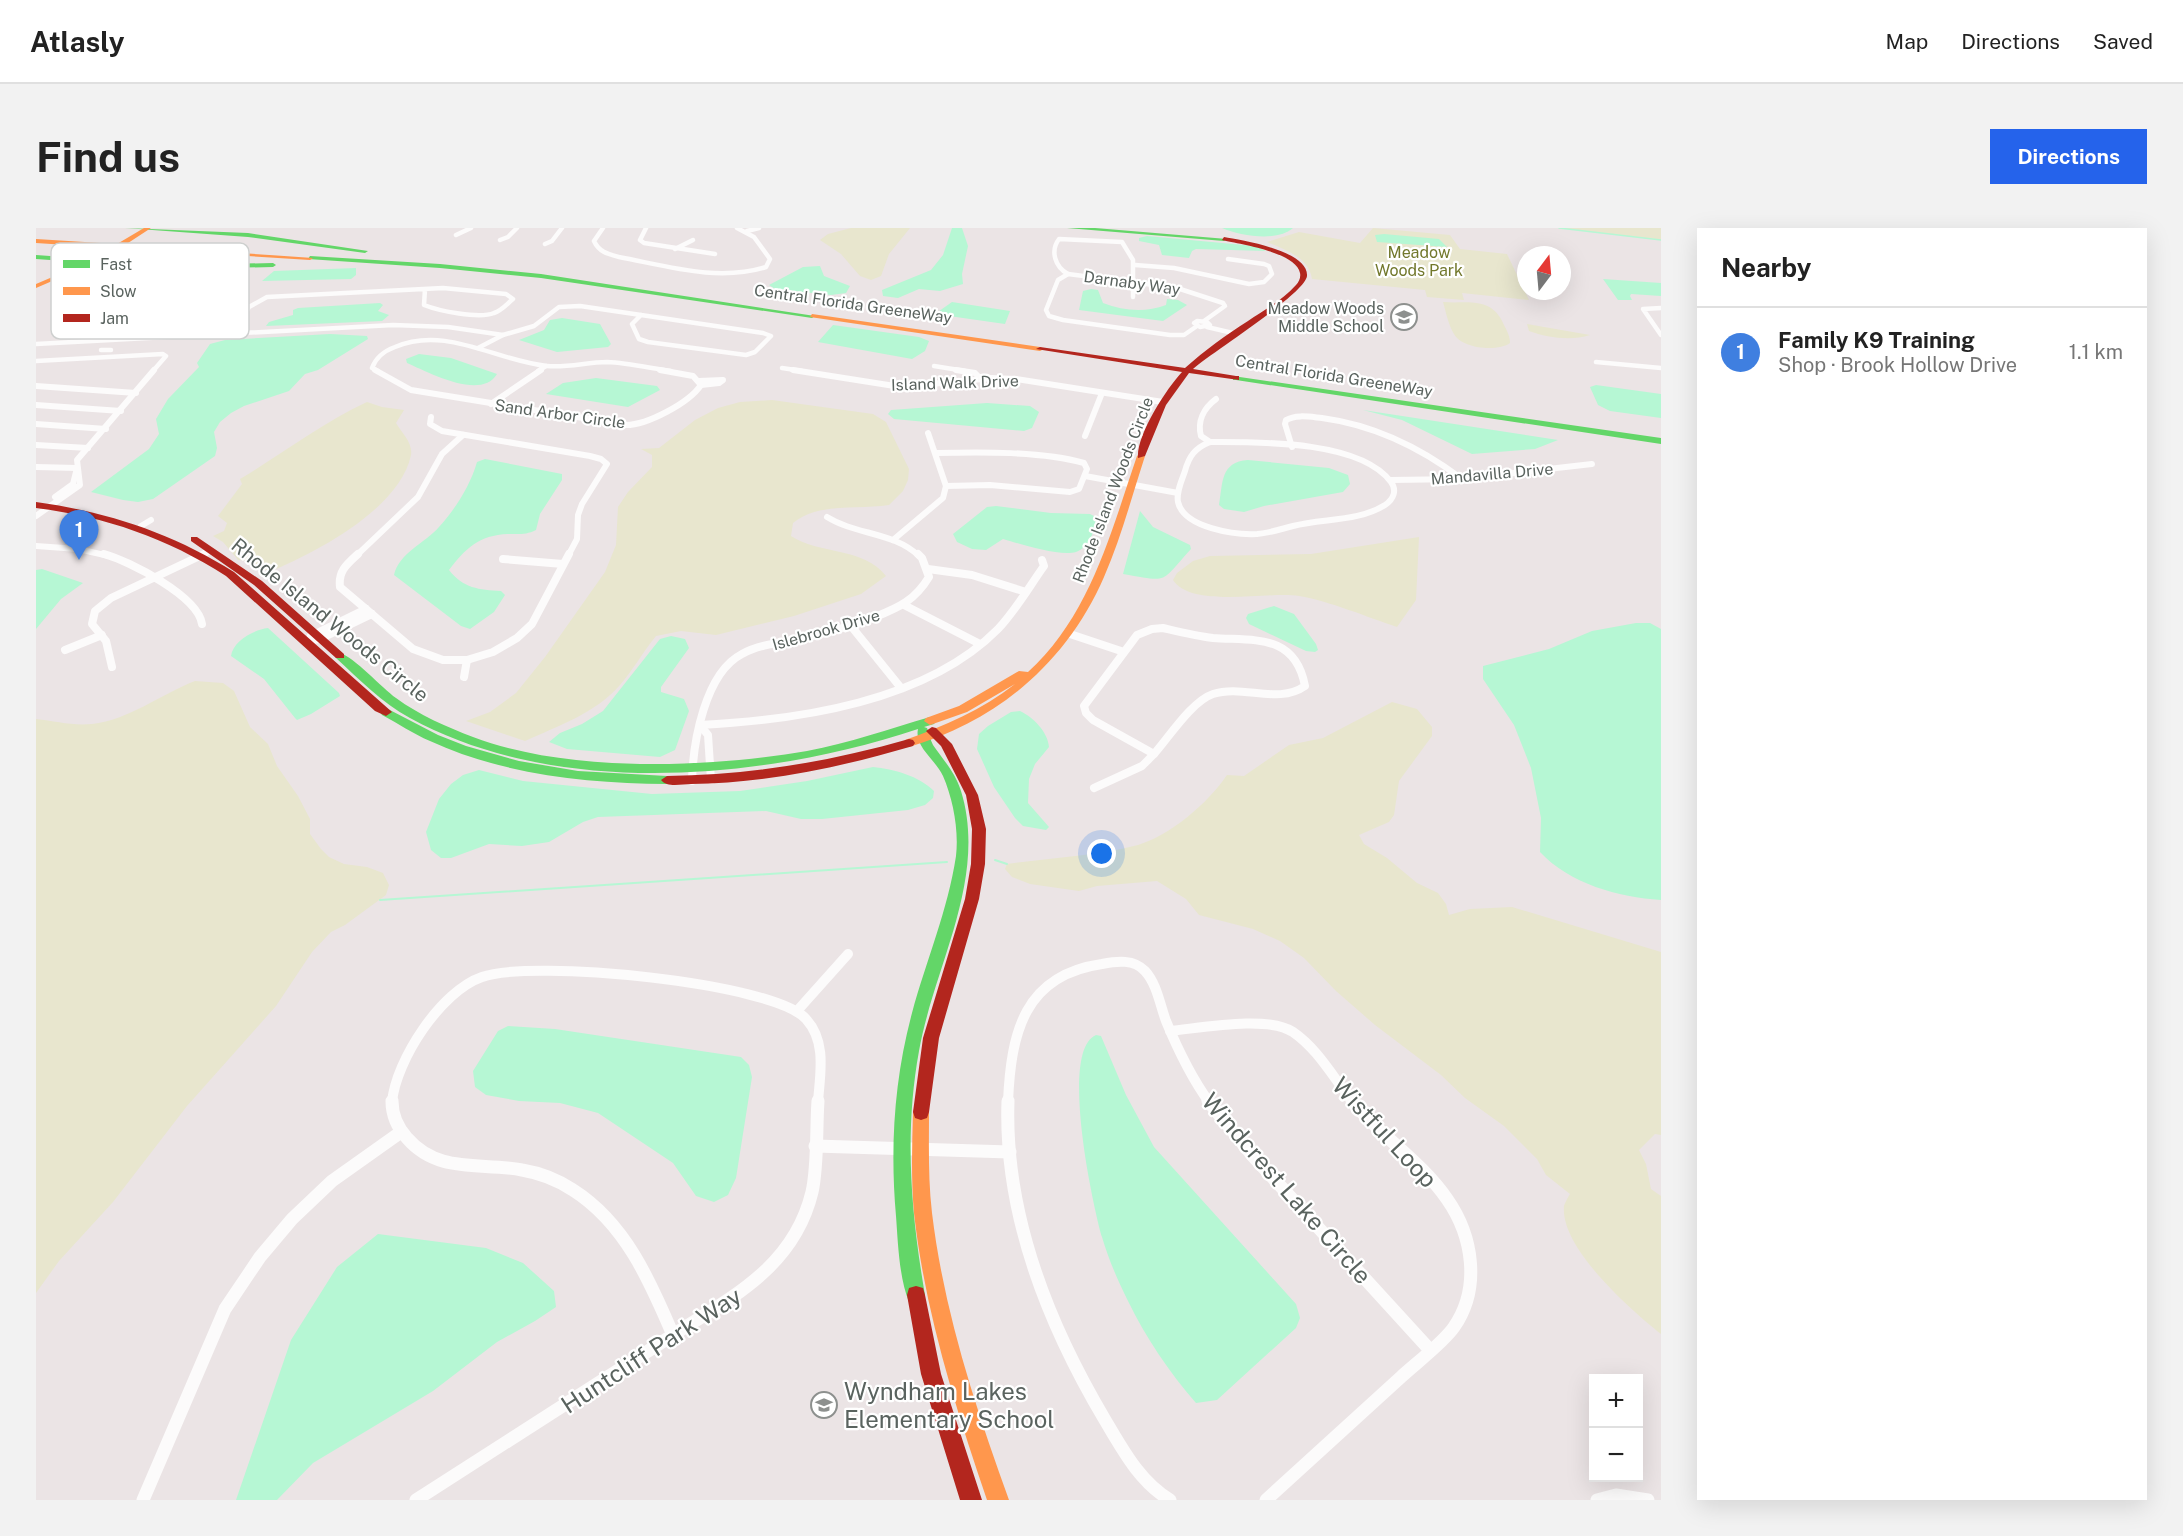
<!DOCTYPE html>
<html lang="en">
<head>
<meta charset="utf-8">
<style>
  body { margin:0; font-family:"Public Sans",sans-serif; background:#f2f2f2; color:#222 }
  .controls { position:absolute; right:18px; bottom:18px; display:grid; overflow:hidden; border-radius:0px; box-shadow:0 6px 24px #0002 }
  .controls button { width:54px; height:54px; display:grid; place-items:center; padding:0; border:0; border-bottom:2px solid #e0e0e0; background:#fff; color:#222; font:30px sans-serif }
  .compass { position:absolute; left:1481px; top:18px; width:54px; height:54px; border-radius:50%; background:#fff; box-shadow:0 6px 24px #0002; rotate:16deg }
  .you { position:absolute; left:1066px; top:626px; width:21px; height:21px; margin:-15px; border:4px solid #fff; border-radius:50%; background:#1a73e8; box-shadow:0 0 0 9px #1a73e833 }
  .badge { display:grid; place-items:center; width:39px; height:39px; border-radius:50%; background:#2563eb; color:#fff; font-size:20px; font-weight:700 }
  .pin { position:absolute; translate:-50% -50px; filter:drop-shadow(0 2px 3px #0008) }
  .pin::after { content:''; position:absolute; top:32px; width:21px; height:18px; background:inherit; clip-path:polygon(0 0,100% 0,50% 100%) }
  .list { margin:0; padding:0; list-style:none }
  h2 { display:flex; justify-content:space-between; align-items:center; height:78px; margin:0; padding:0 24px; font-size:26px }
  h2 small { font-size:20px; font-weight:400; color:#767676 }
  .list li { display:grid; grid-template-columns:39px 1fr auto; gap:18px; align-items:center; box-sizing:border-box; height:90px; padding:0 24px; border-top:2px solid #e0e0e0 }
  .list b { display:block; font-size:22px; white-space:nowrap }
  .list p { margin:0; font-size:20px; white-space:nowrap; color:#767676 }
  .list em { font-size:20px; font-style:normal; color:#767676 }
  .map { position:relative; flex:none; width:1625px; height:1272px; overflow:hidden; border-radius:0px }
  header { display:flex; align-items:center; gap:36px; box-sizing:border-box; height:84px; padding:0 30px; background:#fff; border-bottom:2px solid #e0e0e0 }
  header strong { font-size:28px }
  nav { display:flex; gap:33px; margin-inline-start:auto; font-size:21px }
  .intro { display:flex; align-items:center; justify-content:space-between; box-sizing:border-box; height:144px; padding:0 36px }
  h1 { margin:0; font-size:42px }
  .button { padding:15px 27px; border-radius:0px; background:#2563eb; color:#fff; font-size:21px; font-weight:700 }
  main { display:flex; gap:36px; padding:0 36px }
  aside { flex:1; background:#fff; border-radius:0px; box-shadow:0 6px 24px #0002 }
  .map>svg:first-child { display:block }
  .green { fill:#e8e6ce }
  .water { fill:#b6f7d4 }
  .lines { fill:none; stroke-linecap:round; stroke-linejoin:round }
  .stream-far1 { stroke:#b6f7d4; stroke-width:1.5 }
  .stream { stroke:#b6f7d4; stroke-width:2 }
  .street-far4 { stroke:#fcfbfb; stroke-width:4.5 }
  .street-far3 { stroke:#fcfbfb; stroke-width:6 }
  .street-far2 { stroke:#fcfbfb; stroke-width:8 }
  .street-far1 { stroke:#fcfbfb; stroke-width:10 }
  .street { stroke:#fcfbfb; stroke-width:13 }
  .fast { fill:#63d668; fill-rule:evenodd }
  .slow { fill:#ff974d; fill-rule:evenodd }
  .jam { fill:#b3261e; fill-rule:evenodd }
  .labels { text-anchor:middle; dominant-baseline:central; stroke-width:4.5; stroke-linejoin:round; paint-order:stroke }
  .far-park-label { font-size:16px; fill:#72782c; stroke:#fff }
  .far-street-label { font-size:16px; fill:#5a635f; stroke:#fff }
  .far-poi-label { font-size:16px; fill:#5a635f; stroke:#fff; text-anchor:end }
  .street-label { font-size:20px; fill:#5a635f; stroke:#fff }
  .near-street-label { font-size:24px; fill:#5a635f; stroke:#fff }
  .near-poi-label { font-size:24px; fill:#5a635f; stroke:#fff; text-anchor:start }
  .key { fill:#fff; stroke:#ced0cf; stroke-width:1.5 }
  .key-label { font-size:16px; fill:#5a635f }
</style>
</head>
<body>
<header>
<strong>Atlasly</strong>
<nav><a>Map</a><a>Directions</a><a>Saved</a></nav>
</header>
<div class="intro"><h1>Find us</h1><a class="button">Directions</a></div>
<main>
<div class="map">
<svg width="1625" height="1272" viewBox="0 0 1625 1272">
  <rect width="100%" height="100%" fill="#ebe4e5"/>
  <g class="green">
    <path d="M815 0H874L853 26 845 48 835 52 824 48 805 26 784 12 792 6Z"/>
    <path d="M1337 0 1414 7 1424 21 1471 26 1493 72 1426 65 1428 72 1391 69 1389 62 1276 51C1273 29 1249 22 1231 14L1263 4 1324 15Z"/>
    <path d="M1523 0H1625V12Z"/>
    <path d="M1407 74C1431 76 1456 68 1468 97 1471 103 1474 108 1474 115 1462 124 1426 121 1418 106 1412 96 1410 84 1407 74Z"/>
    <path d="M1491 96 1554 107C1535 113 1512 110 1493 103Z"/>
    <path d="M736 172 837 186 850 194 873 241 872 252 867 263 853 277C822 282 782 274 757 295L755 308C784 327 828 319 850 348L825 366 758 388 680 407 645 403 620 408C607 424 597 442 584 457 560 485 522 498 489 513L430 493 454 484 480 465 509 429 569 344 580 317 582 279 592 264 616 239V227L605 221 623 220 659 192 682 180 704 174Z"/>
    <path d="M331 174 346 179 368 182 360 195C366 205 377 215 375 227 364 281 279 325 233 344L215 333 202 332 187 314 177 308 188 303 191 295 182 288 206 256 204 251C246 226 286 195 331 174Z"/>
    <path d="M1383 309 1380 372 1361 399C1331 389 1293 373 1263 368 1232 363 1156 381 1137 352L1141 345 1157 333 1174 328 1275 326Z"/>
    <path d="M159 453 187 455 198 463 214 499 232 516 241 538 262 568 274 591V606L285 621 293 629 308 636 331 639 347 645 353 657 350 667 309 697 295 704 276 724 240 778 151 878 77 974 23 1033 0 1065V491C19 493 36 498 56 496 93 492 125 466 159 453Z"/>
    <path d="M1356 474 1381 481 1396 499V508L1363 553 1358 587 1353 594 1323 607 1328 616 1351 630 1381 655 1402 665 1410 676 1413 687 1434 681 1476 679 1625 724V907L1619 906 1603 922 1610 936 1615 961 1625 968V1106C1595 1082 1524 1020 1528 978 1529 975 1532 969 1534 966L1510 947 1501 931 1468 898 1429 870 1405 847 1339 797 1300 763 1268 730 1244 713 1217 701 1163 687 1150 671 1121 653 1061 658 1043 663 994 656 976 649 969 641 971 636C1014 630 1060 628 1102 617 1135 607 1172 575 1191 547L1208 548 1253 517 1287 510Z"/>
  </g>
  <g class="water">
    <path d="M916 0H926L932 18 926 46 927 56 904 63 883 61 862 70 847 68 846 62 895 42 907 27Z"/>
    <path d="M1186 0H1257C1241 14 1205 8 1186 0Z"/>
    <path d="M1348 6 1403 11 1411 19 1341 14 1339 7Z"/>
    <path d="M1111 8 1219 18 1230 23 1160 21 1156 23 1153 30 1126 27 1123 17 1103 13V10Z"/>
    <path d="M784 38 788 48 814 58 810 65 795 67 739 61 733 57 767 39Z"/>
    <path d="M320 40V47L315 51 226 53 238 43Z"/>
    <path d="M1567 51 1625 55V68L1595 66 1594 68 1596 72H1582Z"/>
    <path d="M1055 61 1062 62 1067 75C1088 83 1109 85 1130 77L1131 71 1142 72 1151 77 1127 93 1043 82 1047 63Z"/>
    <path d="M916 74 974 83 969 96 899 86Z"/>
    <path d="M344 75 347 77 342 83 353 87 346 93 230 98 233 94 257 87V82L262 80Z"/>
    <path d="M526 90 564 96 575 116 572 119 521 124 483 112 508 102 514 92Z"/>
    <path d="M797 97 883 109 893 113 889 123 876 131 782 114Z"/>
    <path d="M294 106 331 108 332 111 282 142 269 146 253 163 208 178 195 185 184 194 178 204 181 220 179 228 117 271 102 274 87 272 55 264 113 221 123 206 120 191 132 171 163 139 161 135 174 116 189 112Z"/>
    <path d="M383 126 415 130 461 146C445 173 392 144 371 135L370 131Z"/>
    <path d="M560 150 621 158 624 162 592 179 510 166 527 155Z"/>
    <path d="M1560 157 1625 166V190L1574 183 1562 177 1554 159Z"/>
    <path d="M951 175 994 178 1003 184 996 200 988 203 858 191 852 186 855 182Z"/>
    <path d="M1327 182 1522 212 1499 221 1436 226 1366 192Z"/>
    <path d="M449 231 526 246V252L504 286 500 302C490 307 483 306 472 306 443 307 429 321 413 342 427 360 443 362 465 363L469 367 458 384 434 401 425 398 358 347C363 325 389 315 403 299 420 280 434 258 441 234Z"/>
    <path d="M1212 232 1293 240 1312 247 1314 256 1307 264 1228 278 1208 284 1188 281 1183 277C1187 255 1184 234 1212 232Z"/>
    <path d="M960 278 1015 285 1054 286 1060 289C1060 301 1053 320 1040 324 1024 329 984 316 967 311L950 322 936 321 921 314 917 306 951 279Z"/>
    <path d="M1104 283 1117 299 1154 317 1155 321C1123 356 1134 354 1087 346Z"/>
    <path d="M6 341 47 355 25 371 0 401V342Z"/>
    <path d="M1238 378 1258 386 1280 416 1282 422 1279 424 1270 423 1213 396 1210 390 1212 386Z"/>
    <path d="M1600 395H1614L1625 401V672C1582 669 1534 656 1504 624L1505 590 1495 540 1478 497 1447 451V438L1513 421 1556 403Z"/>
    <path d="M232 400 303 465 304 468 275 486 261 492 259 490 228 451 195 428C197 413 217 402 232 400Z"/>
    <path d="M635 408 649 411 653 420 625 459V464L648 471 653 483 639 522 624 529 531 521 513 514 524 505 546 496 567 483 624 411Z"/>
    <path d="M984 483C997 489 1012 504 1013 519L999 536 993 551 992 575 1013 599 1010 602 987 598 979 590 958 559 941 521 943 506 952 498 975 484Z"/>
    <path d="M837 539C858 541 883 548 898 563L897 570 889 577 872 582 786 591H765L730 583 562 589 547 594 513 614 486 618 453 616 415 630H405L395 622 390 604 403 571 415 556 427 547 443 542 487 553 616 566 704 563 771 553Z"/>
    <path d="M472 798 519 801 705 829 713 837 716 849 700 950 692 967 678 974 660 968 637 935 562 885 524 875 483 873 450 867 439 859 437 843 462 803Z"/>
    <path d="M1060 807 1065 808 1090 867 1118 919 1260 1076 1264 1090 1260 1100 1181 1172 1160 1175C1133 1144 1110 1110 1092 1073 1082 1053 1072 1030 1066 1009 1057 978 1023 822 1060 807Z"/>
    <path d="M342 1006 450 1020 487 1035 518 1063 520 1079 499 1093 461 1114 397 1163 277 1235 241 1272H200L255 1112 301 1039Z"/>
  </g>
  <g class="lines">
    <path class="stream-far1" d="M1523 0 1625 12"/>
    <g class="stream">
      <path d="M959 632 971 636"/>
      <path d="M344 672 911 634"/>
    </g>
    <g class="street-far4">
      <path d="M567 0 558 13C563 24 572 26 583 29 631 38 682 54 730 39L734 31 718 9 701 0"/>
      <path d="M610 0 604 12 608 15 679 26"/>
      <path d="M711 3 723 0"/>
      <path d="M420 7 435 0"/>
      <path d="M464 12 472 9 481 0"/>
      <path d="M509 16 516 13 526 0"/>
      <path d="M639 21 657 12"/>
      <path d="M1099 37 1138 40 1213 56 1228 54 1236 46 1233 38 1228 36 1192 31"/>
      <path d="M1032 46C1019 39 1014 23 1023 11L1086 14 1097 32V69"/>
      <path d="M1625 80 1607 81 1625 107"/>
      <path d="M1161 93 1171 94 1174 97 1164 99 1158 95Z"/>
      <path d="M1161 98 1148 107H1134L1027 92 1013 88 1010 82 1022 52 1032 46 1141 60 1187 75 1189 78 1168 93"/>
      <path d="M1171 99 1201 106"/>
      <path d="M196 107 213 79 231 69 407 60 470 66 477 71C471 76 465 83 458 85 443 91 403 83 388 77L389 61"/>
      <path d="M0 116 357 97 412 99 467 107"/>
      <path d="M442 120 467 107 498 98 523 79 544 78 727 105 735 108 719 124 710 127 612 114 603 111 596 96 605 87"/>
      <path d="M65 122H75"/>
      <path d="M0 133 127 126 130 128 117 143"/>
      <path d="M1560 134 1625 140"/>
      <path d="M898 138 929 143"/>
      <path d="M746 140 766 143"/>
      <path d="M342 143 336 140C340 129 348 123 359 119 410 97 460 133 511 138 532 140 551 134 571 134 592 135 614 140 635 143"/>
      <path d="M502 143 510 138"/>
    </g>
    <g class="street-far3">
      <path d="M339 142 375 162 590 197C611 197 653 175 665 157L657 148 624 142"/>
      <path d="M757 142 865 159 956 150 980 151 1127 174"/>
      <path d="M920 142 939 145 945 151"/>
      <path d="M663 153 687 152 683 155 665 157"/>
      <path d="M0 158 100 165"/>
      <path d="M455 176 505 142"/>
      <path d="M0 177 85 183"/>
      <path d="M395 189 394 196 406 203 554 228 565 231 571 236 546 276 542 287 541 311 532 328"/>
      <path d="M0 196 70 201"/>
      <path d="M1049 208 1066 165"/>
      <path d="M1174 214C1222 214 1324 212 1355 254 1361 262 1358 271 1349 277 1322 294 1287 290 1257 298 1245 301 1234 305 1221 306 1199 307 1148 300 1142 274 1140 264 1146 252 1149 243 1153 228 1159 220 1174 214Z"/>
      <path d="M1174 214 1165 208C1161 193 1168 180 1180 171"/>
      <path d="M0 217 52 220"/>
      <path d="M1256 219 1249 196 1250 192C1260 186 1275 189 1286 190 1338 197 1385 220 1426 251"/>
      <path d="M900 225C944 224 1006 223 1048 235L1051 241 1043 261 1034 264 954 257 910 258"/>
      <path d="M0 239 41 240"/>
      <path d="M1049 248 1142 265"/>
      <path d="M1355 252 1426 251 1556 236"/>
      <path d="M19 269 37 256 41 240"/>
      <path d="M0 288 44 257 41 232 118 142"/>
      <path d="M791 289C820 307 858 304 883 328"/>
      <path d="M105 298 115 292"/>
      <path d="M857 312 907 270 910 258 892 205"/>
      <path d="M0 318 42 321 73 328"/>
      <path d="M165 328 172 324"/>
      <path d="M320 328 382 269 406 226 427 207"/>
    </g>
    <g class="street-far2">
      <path d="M68 326C93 333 162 368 166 396"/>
      <path d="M322 326C311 336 302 343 304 359L377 421 407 432H431L457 424 481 410 496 396 533 326"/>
      <path d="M467 331 527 336"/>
      <path d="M892 341 936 347 990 364"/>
      <path d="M868 377 944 416"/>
      <path d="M815 398 865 460"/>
      <path d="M1127 400C1144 404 1160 408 1177 410 1217 413 1259 405 1269 458 1242 477 1207 456 1177 466 1156 473 1133 509 1118 526L1057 492 1050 485 1048 478 1101 407 1116 401Z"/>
      <path d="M1031 405 1088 424"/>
      <path d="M275 408 330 381"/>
      <path d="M269 413 284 411 336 386"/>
      <path d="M29 422 66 407"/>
      <path d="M76 439 70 413 56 396 59 383 75 370 168 326"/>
      <path d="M428 449 431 432"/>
      <path d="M664 497C762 492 890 474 962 401 980 382 993 359 1008 338L1006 332"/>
      <path d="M664 497 672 507 675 552"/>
      <path d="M656 553C657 514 669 445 706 426 722 417 742 415 760 412 786 406 814 399 839 389 864 379 879 372 893 349L886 330 882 326"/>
      <path d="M1058 560 1106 538 1118 526"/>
    </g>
    <g class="street-far1">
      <path d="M761 783 812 726"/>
      <path d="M1134 803C1165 800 1231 787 1257 804 1282 821 1298 851 1317 874"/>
      <path d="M356 874C360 832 405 763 446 749 494 731 737 754 770 791 791 814 784 846 782 874"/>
      <path d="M972 874C975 805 988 747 1066 736 1081 733 1098 731 1109 743 1121 756 1124 777 1130 793 1142 822 1155 849 1173 874"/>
    </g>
    <g class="street">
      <path d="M356 873C356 888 361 899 371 910 402 946 444 934 486 942 504 945 522 952 537 962 589 995 614 1053 637 1107"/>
      <path d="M972 873C968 986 1012 1096 1069 1192 1087 1222 1103 1253 1134 1272"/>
      <path d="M1172 873 1216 927 1394 1122"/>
      <path d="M779 918 974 924"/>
      <path d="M637 1107C696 1069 758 1039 776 964 782 938 780 900 782 873"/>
      <path d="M107 1272 189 1081 224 1029 256 991 296 953 365 904"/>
      <path d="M380 1272 637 1107"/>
      <path d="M1230 1272C1275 1231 1320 1190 1365 1149 1379 1136 1408 1114 1418 1099 1445 1060 1437 1008 1411 971 1385 933 1344 908 1316 873"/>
      <path d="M1561 1272 1580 1267 1612 1272"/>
    </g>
    <g class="fast">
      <path d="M89 0 212 5 332 23 329 25 212 9Z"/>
      <path d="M1031 0H1059L1191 11 1188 13Z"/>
      <path d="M0 27 141 37 237 35 240 37 237 39 141 41 0 31Z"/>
      <path d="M274 28 404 36 505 46 779 88 776 90 505 50 404 40 272 31Z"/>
      <path d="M1197 148 1625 210V216L1200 152H1197Z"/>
      <path d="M304 425C318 429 346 460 360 470 383 487 411 499 437 509 533 545 672 540 771 523 813 515 853 501 894 489L898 490 900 493 898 496 888 499 891 500C894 506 894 512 897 517 908 533 919 544 925 563 952 651 898 738 883 823 868 905 875 986 889 1067L887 1074 880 1076 873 1074C863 1049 862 1015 860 988 854 920 858 852 876 785 890 733 912 682 920 628 923 602 917 571 907 548 900 532 878 519 882 501 728 552 522 571 374 490 346 475 323 451 300 430L299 428Z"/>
      <path d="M350 480 402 507 430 518 483 533 542 543 631 548 637 552 631 556C551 555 468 547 394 513 377 506 362 495 346 487L344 484 346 481Z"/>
    </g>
    <g class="slow">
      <path d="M108 0H115L89 17 277 30 274 32 83 20 58 35 0 60V56L54 33 76 20 0 15V11L81 16Z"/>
      <path d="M776 86 1004 119 1008 121 1004 123 774 89Z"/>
      <path d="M1105 225 1109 228C1096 268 1085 310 1068 349 1031 434 962 493 873 519L869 518 867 515 869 512C908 498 946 482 979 456L931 484 894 497 888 493 890 490 923 478 983 443 992 444C1054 388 1075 304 1101 228Z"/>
      <path d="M885 876 891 878 893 884C893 918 892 951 896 985 908 1084 939 1178 973 1272H951C919 1178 889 1084 878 985 875 951 876 918 877 884L879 878Z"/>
    </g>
    <g class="jam">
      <path d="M1188 9C1206 12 1273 23 1271 48 1269 66 1176 124 1157 141L1200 148H1203V152L1153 145 1130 177 1109 228 1102 230C1100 208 1130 161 1146 144L1000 121 1004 119 1149 140C1169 122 1190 107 1212 93 1228 82 1247 72 1260 57 1263 54 1265 49 1264 45 1260 24 1203 16 1186 12Z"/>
      <path d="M0 274C72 284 136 305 198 344L356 484 350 488 339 483 190 348C131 310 70 289 0 280Z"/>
      <path d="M155 309H161L226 353 308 426V430H300L218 357 155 313Z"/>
      <path d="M896 499 900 500 916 516 942 567 950 601 949 636 943 671 903 810 893 884 891 890 885 892 879 890 877 884 887 810 929 671 935 636 936 601 930 567 905 518 890 503Z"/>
      <path d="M873 511 877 512 879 515 877 518C805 539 731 555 655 556 646 556 631 560 625 552L631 548C714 547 793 534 873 511Z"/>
      <path d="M880 1058 887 1060 889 1067 905 1146 946 1272H924L885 1146 871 1067 873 1060Z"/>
    </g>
  </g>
  <defs>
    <symbol id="school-ring" viewBox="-11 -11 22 22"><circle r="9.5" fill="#fff" stroke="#8d908e" stroke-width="1.5"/><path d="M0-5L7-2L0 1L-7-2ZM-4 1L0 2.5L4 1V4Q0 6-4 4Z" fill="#8d908e"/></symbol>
  </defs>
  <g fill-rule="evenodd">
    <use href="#school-ring" x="1353" y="74" width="30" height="30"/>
    <use href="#school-ring" x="773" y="1162" width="30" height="30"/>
  </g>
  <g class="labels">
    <g class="far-park-label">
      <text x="1383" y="24">Meadow<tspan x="1383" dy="18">Woods Park</tspan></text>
    </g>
    <g class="far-street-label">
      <text transform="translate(1096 55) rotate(8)">Darnaby Way</text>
      <text transform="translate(817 76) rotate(8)">Central Florida GreeneWay</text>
      <text transform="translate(1298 148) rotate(9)">Central Florida GreeneWay</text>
      <text transform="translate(919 155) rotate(-2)">Island Walk Drive</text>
      <text transform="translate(524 186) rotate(8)">Sand Arbor Circle</text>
      <text transform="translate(1456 246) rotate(-5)">Mandavilla Drive</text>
      <text transform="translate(1077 262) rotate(-69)">Rhode Island Woods Circle</text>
      <text transform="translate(790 402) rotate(-16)">Islebrook Drive</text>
    </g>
    <g class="far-poi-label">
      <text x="1348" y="80">Meadow Woods<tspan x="1348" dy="18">Middle School</tspan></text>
    </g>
    <g class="street-label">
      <text transform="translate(294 392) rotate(39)">Rhode Island Woods Circle</text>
    </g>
    <g class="near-street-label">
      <text transform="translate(1349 904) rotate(47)">Wistful Loop</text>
      <text transform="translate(1251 960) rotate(49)">Windcrest Lake Circle</text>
      <text transform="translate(615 1122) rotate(-33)">Huntcliff Park Way</text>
    </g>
    <g class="near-poi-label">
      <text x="808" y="1163">Wyndham Lakes<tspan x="808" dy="28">Elementary School</tspan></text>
    </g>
  </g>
  <rect x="15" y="15" width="198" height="96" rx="9" class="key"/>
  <rect x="27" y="32" width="27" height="8" fill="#63d668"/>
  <rect x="27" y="59" width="27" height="8" fill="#ff974d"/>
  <rect x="27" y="86" width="27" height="8" fill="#b3261e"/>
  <g class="key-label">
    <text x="64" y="42">Fast</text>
    <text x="64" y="69">Slow</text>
    <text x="64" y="96">Jam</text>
  </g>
</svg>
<div class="controls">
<button>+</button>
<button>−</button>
</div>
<svg class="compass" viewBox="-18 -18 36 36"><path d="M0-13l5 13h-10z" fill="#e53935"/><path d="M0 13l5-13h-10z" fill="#767676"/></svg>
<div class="you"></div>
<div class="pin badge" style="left:43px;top:332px;background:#3f7fe0">1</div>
</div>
<aside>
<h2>Nearby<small></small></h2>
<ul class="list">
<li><span class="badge" style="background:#3f7fe0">1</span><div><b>Family K9 Training</b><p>Shop · Brook Hollow Drive</p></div><em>1.1 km</em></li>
</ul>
</aside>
</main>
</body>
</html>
